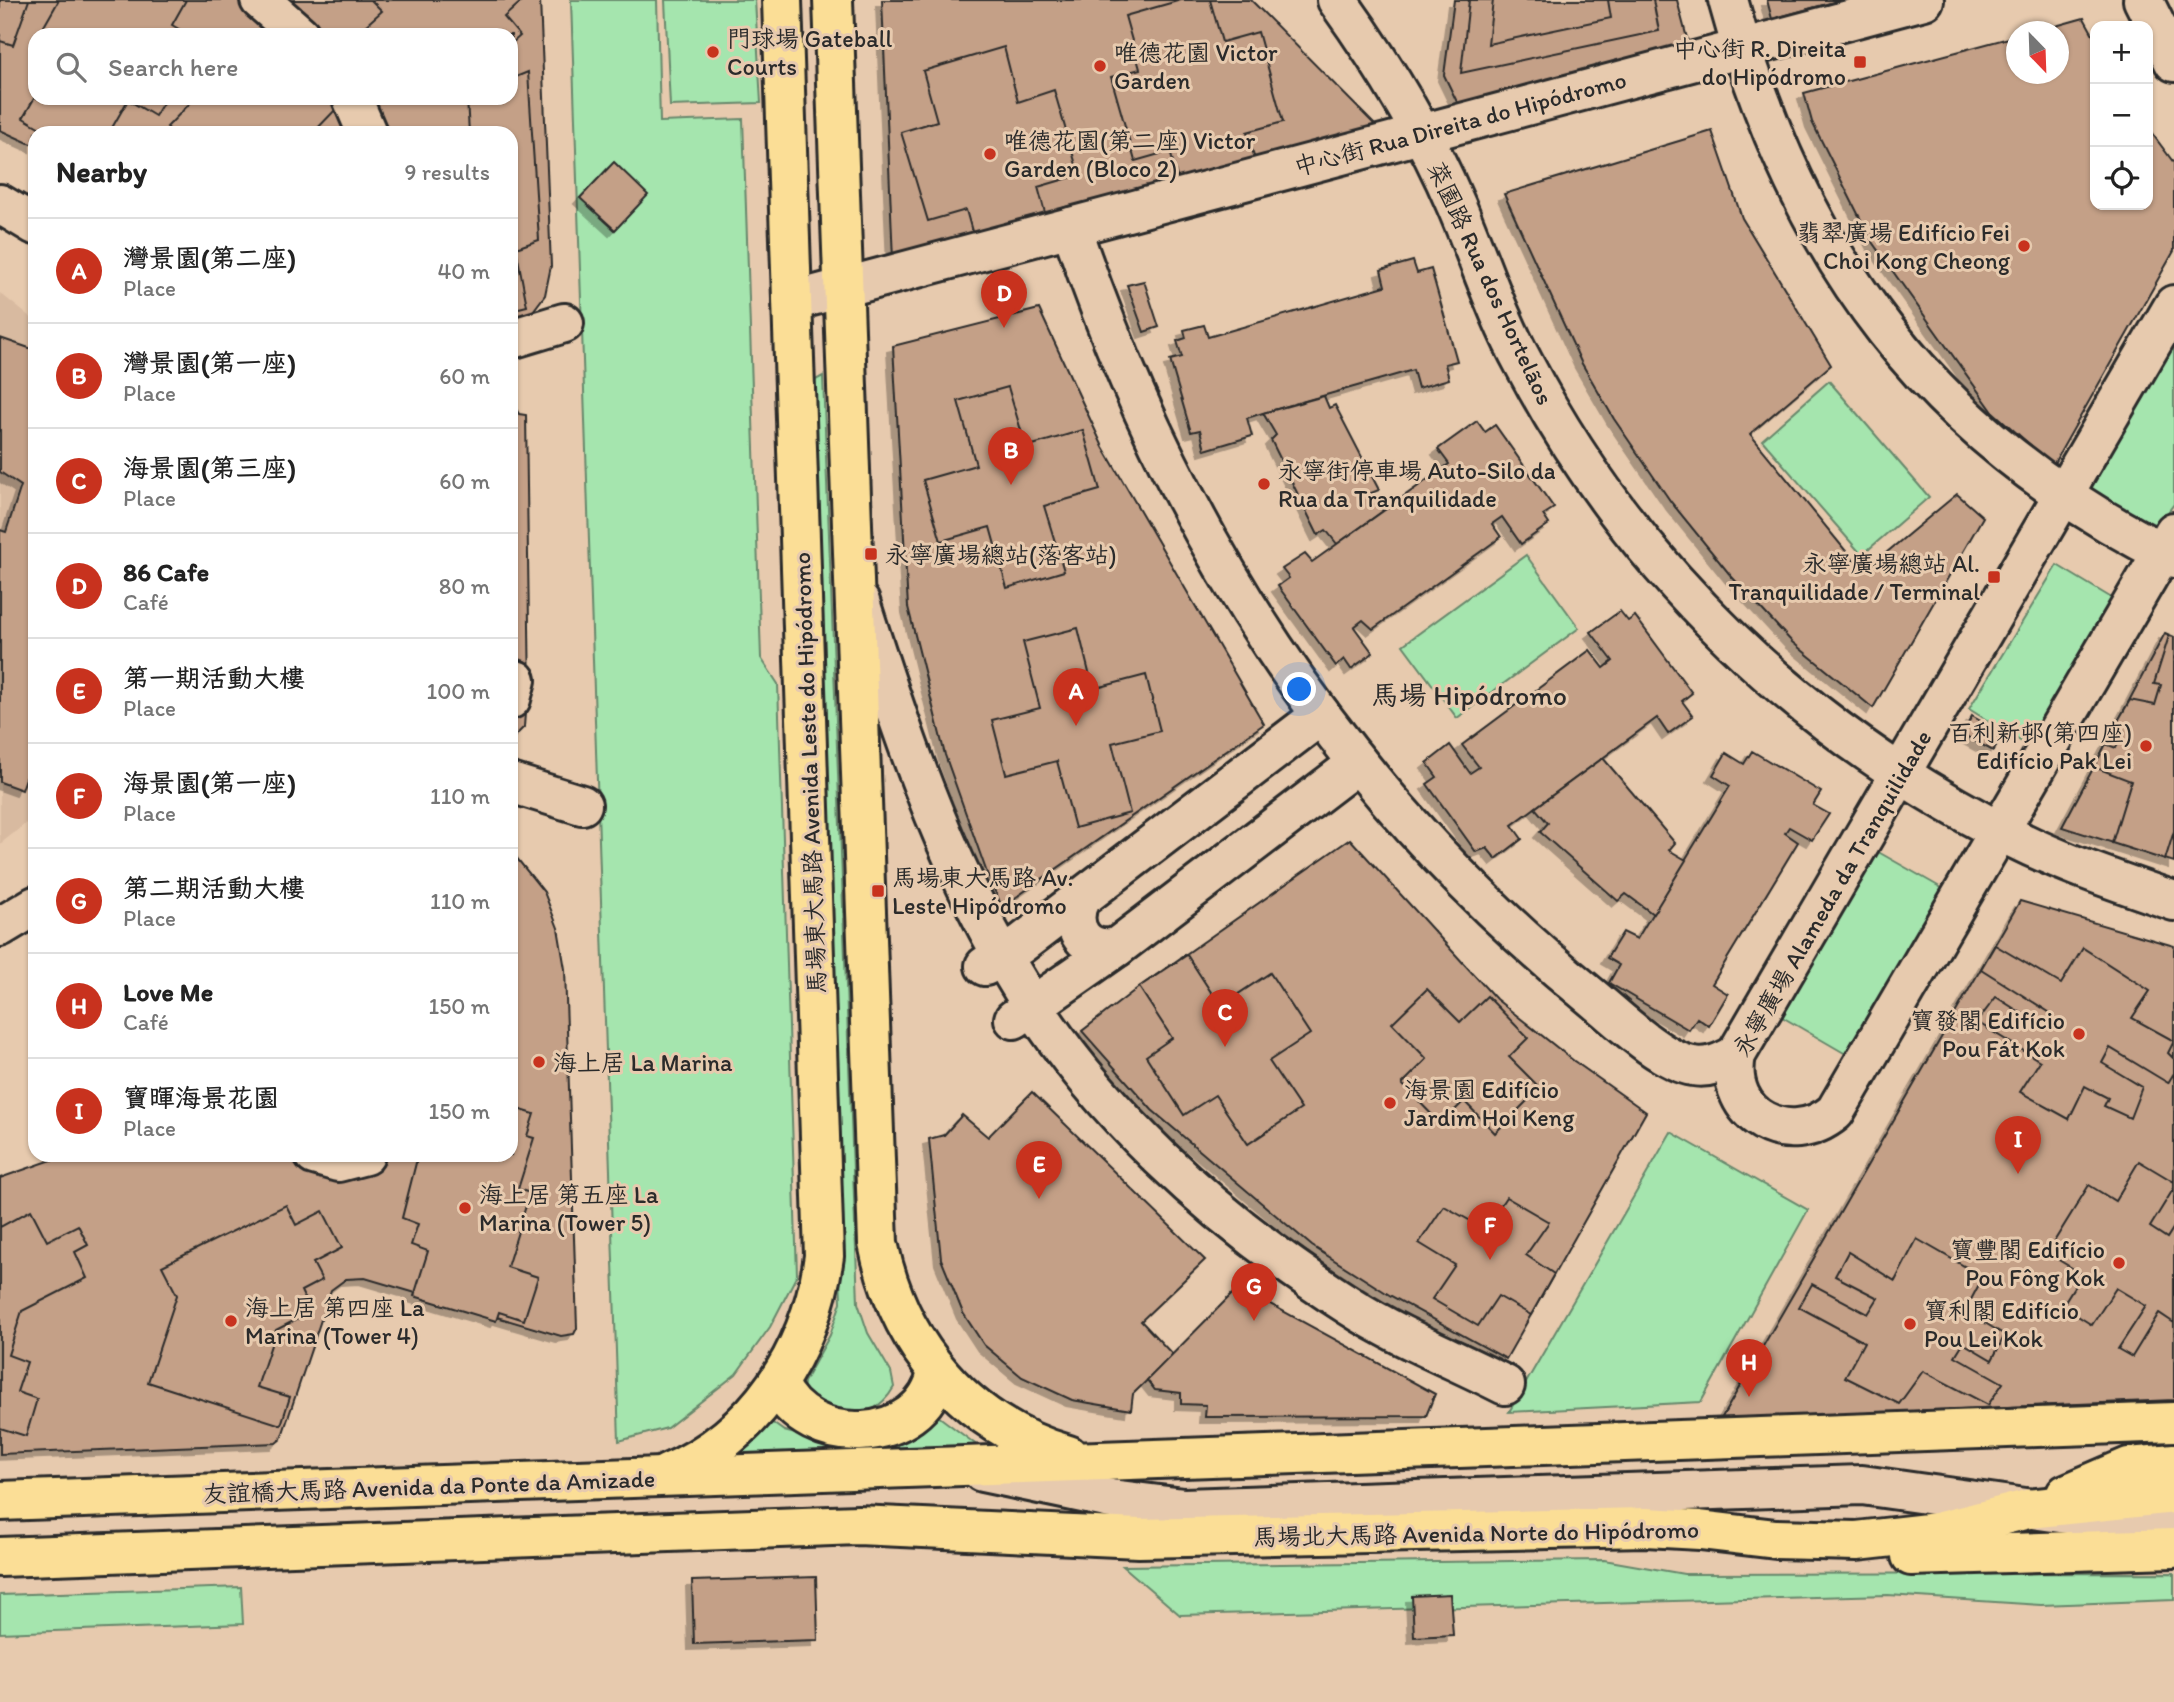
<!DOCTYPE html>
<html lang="en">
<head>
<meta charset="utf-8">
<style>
  body { margin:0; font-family:Itim,"LXGW WenKai TC",sans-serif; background:#f6f6f6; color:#222 }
  .controls { position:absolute; right:21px; top:21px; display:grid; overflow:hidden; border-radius:14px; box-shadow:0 2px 5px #0004 }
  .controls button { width:63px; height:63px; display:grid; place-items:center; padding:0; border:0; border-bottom:2px solid #e0e0e0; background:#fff; color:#222; font:35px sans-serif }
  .compass { position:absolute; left:2006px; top:21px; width:63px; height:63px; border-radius:50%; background:#fff; box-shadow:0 2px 5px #0004; rotate:157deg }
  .you { position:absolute; left:1300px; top:690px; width:24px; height:24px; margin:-18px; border:5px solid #fff; border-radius:50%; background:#1a73e8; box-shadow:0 0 0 10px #1a73e833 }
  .badge { display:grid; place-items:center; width:46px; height:46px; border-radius:50%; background:#c8321e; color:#fff; font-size:23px; font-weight:700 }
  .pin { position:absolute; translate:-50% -58px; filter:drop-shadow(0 2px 4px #0008) }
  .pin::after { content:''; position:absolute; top:37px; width:24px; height:21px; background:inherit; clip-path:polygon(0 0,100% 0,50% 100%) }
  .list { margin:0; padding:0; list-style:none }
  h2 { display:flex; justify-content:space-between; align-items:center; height:91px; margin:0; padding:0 28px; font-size:30px }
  h2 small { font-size:23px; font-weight:400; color:#767676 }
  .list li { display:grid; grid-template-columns:46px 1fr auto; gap:21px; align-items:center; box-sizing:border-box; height:105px; padding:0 28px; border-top:2px solid #e0e0e0 }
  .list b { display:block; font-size:26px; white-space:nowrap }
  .list p { margin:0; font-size:23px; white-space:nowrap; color:#767676 }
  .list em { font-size:23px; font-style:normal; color:#767676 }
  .icon { flex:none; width:38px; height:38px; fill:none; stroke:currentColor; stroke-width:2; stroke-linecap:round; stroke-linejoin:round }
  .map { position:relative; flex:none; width:2174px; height:1702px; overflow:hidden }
  .search { position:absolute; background:#fff; box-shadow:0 2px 5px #0004; left:28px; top:28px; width:490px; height:77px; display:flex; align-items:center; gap:18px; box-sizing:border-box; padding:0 24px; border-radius:21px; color:#767676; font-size:26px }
  .panel { position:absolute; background:#fff; box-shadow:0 2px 5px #0004; left:28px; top:126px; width:490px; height:1036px; border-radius:21px }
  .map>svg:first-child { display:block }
  .built { fill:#d8baa0 }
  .green { fill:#a5e5ae; stroke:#68886c; stroke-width:2 }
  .building { fill:#c4a087; stroke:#2b2b2b; stroke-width:2; fill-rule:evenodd; filter:url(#shadow) }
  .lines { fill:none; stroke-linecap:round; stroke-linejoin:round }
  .minor-casing { stroke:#2b2b2b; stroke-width:44 }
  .major-casing { stroke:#2b2b2b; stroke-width:44 }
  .minor { stroke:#e7caae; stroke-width:38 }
  .major { stroke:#fbde96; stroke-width:38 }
  .poi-dot { fill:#c8321e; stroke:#e7caae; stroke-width:2.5 }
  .labels { text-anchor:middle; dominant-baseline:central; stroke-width:6; stroke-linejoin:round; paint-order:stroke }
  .poi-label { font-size:24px; fill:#2b2b2b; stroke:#e7caae; text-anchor:start }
  .street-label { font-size:24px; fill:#2b2b2b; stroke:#e7caae }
  .quarter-label { font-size:28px; fill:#2b2b2b; stroke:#e7caae }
</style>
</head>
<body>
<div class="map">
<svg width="2174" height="1702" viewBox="0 0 2174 1702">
  <defs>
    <filter id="shadow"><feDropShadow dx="-6" dy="6" stdDeviation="0" flood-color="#0004"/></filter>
  </defs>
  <rect width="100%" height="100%" fill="#e7caae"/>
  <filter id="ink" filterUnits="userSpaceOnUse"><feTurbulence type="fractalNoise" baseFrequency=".0143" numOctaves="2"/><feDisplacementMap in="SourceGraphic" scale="14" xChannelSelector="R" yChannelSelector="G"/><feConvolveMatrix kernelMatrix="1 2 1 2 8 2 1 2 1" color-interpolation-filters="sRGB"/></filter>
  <g filter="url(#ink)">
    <path class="built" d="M0 293 35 321V816L0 844Z"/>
    <g class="green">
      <path d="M571 0H657L660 122 743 119 761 658 778 684 797 1275 770 1327 736 1374 667 1428 619 1441Z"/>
      <path d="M665 0H755L761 103 670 106Z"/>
      <path d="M2174 340V504L2156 528 2089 491 2090 480Z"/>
      <path d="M823 376 858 1303 868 1333 891 1372 894 1387C884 1405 860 1423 837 1415 826 1410 814 1400 803 1393L804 1382 830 1335 841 1302 810 383Z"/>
      <path d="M1829 381 1929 497 1862 555 1762 440Z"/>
      <path d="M1526 555 1579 628 1457 718 1403 645Z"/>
      <path d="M2057 565 2115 600 2027 745 1969 709Z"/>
      <path d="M1873 849 1947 891 1851 1057 1777 1014Z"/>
      <path d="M1671 1132 1808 1210 1701 1402 1509 1412Z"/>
      <path d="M934 1413 978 1446 713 1455 760 1414 784 1431 830 1443Z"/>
      <path d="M1604 1560 1684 1574 2174 1573V1600L2041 1605 1888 1595 1180 1615 1123 1566Z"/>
      <path d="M241 1587 243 1624 0 1633V1595Z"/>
    </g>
    <g class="building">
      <path d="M0 0H540L551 266 545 295 533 311 511 325V133H35V146L0 130ZM35 35H511V98H35Z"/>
      <path d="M0 0H29L13 45 0 41Z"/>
      <path d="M59 0H186L172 25 189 35H39Z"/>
      <path d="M371 0H523L504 17 520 36 511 44V35H355L382 11Z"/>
      <path d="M882 0H1251L1382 132 893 260Z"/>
      <path d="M1181 0H1210L1222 42 1258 32 1283 122 1247 132 1257 166 1180 188 1170 151 1135 161 1111 77 1140 69 1125 16Z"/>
      <path d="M1454 0H1677L1689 46 1458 104 1444 75Z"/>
      <path d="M1469 0H1493L1488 44 1611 18 1608 0H1653L1659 31 1461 73Z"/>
      <path d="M1767 0H1841L1772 19Z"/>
      <path d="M2084 18 2095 38V205H2148V128L2174 163V251L2053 465 1993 412 1872 242 1812 122 1804 93 2016 36V74H2058V32H2034Z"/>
      <path d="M1004 47 1018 102 1054 90 1079 175 1038 187 1047 220 975 242 966 210 928 221 901 132 937 121 923 71Z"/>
      <path d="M528 72 539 240 516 248 527 306 511 310V133H469L467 98H511V79Z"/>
      <path d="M35 97V98H166L155 116 128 100 109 133H49L23 118Z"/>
      <path d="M195 98H333L340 105 313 133H173L167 127Z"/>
      <path d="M1712 131 1742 218 1831 365 1750 434 1863 572 1957 494 1983 517 1873 708 1792 642 1731 576 1671 502 1614 419 1581 362 1504 194Z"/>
      <path d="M614 162 648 195 615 230 580 198Z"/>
      <path d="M1413 261 1417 273 1431 269 1457 361 1445 364 1449 379 1418 388 1413 370 1263 413 1247 418 1252 436 1205 450 1200 430 1191 432 1170 360 1182 357 1177 341 1186 338 1184 330 1204 325 1208 337 1385 286 1381 270Z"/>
      <path d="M1144 281 1159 327 1144 332 1127 285Z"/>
      <path d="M1039 309 1103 447 1264 724 1002 907 987 873 945 755 908 607 893 346Z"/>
      <path d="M0 338 35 350V752L22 790 0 782V530L6 532 21 486 0 472Z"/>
      <path d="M1008 387 1026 447 1083 430 1100 490 1044 506 1064 571 1007 588 990 527 941 541 923 480 976 465 958 401Z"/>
      <path d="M1324 396 1329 408 1335 405 1379 490 1371 493 1383 511 1337 544 1326 530 1318 535 1271 440 1276 435 1263 413Z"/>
      <path d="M511 401 519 414 526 415 530 696 526 699 524 727 511 740Z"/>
      <path d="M1477 421 1485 432 1495 425 1554 508 1543 515 1549 524 1521 544 1502 517 1492 524 1501 537 1373 629 1363 620 1354 627 1373 653 1351 669 1344 659 1336 666 1278 586 1289 578 1282 569 1305 554 1312 562 1449 464 1438 449Z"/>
      <path d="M1620 611 1628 621 1635 616 1692 693 1682 701 1693 716 1668 734 1657 718 1512 825 1522 839 1496 859 1487 848 1476 852 1427 784 1437 777 1427 763 1450 745 1470 773 1479 767 1462 745 1590 650 1604 668 1613 661 1591 632Z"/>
      <path d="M1078 628 1093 689 1146 675 1160 731 1112 743 1130 813 1075 828 1057 761 1006 774 992 720 1040 708 1023 642Z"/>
      <path d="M2165 633 2174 637V862L2062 827Z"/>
      <path d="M2169 636 2174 637V831L2165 860 2112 843 2131 781 2094 767 2106 744 2116 748 2124 731 2115 726 2130 700 2155 705 2161 685 2154 684Z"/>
      <path d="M1972 716 2003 734 1993 751 1962 734Z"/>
      <path d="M1752 751 1821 792 1813 805 1829 814 1812 840 1789 827 1785 833 1798 842 1712 984 1728 994 1709 1026 1697 1018 1689 1030 1609 983 1619 965 1607 958 1623 932 1637 939 1730 786 1713 775 1726 753 1744 764Z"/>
      <path d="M1603 758 1675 843 1669 850 1686 860 1653 914 1626 894 1618 901 1540 832 1548 823 1535 808Z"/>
      <path d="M1350 839 1496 999 1574 1061 1646 1112 1506 1359 1391 1296 1312 1246 1152 1110 1082 1031 1139 987Z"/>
      <path d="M511 851 544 892 558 928 565 969 577 1328 574 1334 561 1336 365 1278 346 1279 331 1290 281 1439 276 1443 0 1454V1178L66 1155H511Z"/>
      <path d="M2020 901 2174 946V1400L1721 1419Z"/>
      <path d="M1995 945 2061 984 2083 948 2150 991 2132 1018 2174 1041 2168 1053 2174 1059V1073L2168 1083 2110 1048 2102 1063 2142 1087 2130 1118 2104 1106 2108 1098 2085 1086 2069 1119 2020 1092 2040 1061 1977 1022 1996 997 2045 1028 2052 1014 1981 969Z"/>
      <path d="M1187 955 1220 1006 1270 973 1310 1034 1269 1061 1301 1109 1248 1144 1215 1095 1184 1115 1146 1056 1172 1038 1139 987Z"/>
      <path d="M1427 989 1460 1022 1487 996 1528 1038 1509 1057 1540 1088 1495 1133 1464 1101 1441 1124 1402 1084 1427 1059 1392 1023Z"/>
      <path d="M1032 1092 1205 1260 1141 1321 1173 1355 1133 1394 1131 1410 1072 1400 1022 1377 984 1345 963 1313 941 1259 929 1139 944 1135 962 1115 988 1137Z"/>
      <path d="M511 1107 534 1114 527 1136 534 1138 518 1189 530 1193 507 1267 538 1277 524 1320 499 1312 496 1321 414 1296 428 1251 411 1245 418 1224 402 1218 418 1155H511Z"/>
      <path d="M2139 1161 2174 1182V1188L2150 1227 2167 1238 2174 1227V1323L2159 1313 2132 1357 2118 1349 2146 1306 2116 1288 2092 1325 2062 1306 2082 1274 2047 1253 2089 1185 2115 1201Z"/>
      <path d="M1506 1197 1549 1222 1526 1255 1554 1274 1531 1315 1498 1296 1478 1326 1432 1299 1455 1265 1419 1243 1444 1206 1485 1229Z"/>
      <path d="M286 1205 296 1225 323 1211 342 1248 313 1263 322 1280 301 1291 311 1312 276 1330 257 1387 290 1397 281 1425 148 1382 177 1295 162 1266Z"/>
      <path d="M31 1210 47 1241 78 1225 88 1245 75 1252 87 1278 22 1311 8 1355 27 1362 17 1392 37 1399 26 1436 0 1428V1227Z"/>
      <path d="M1917 1239 1983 1277 1965 1311 2005 1335 1992 1360 1963 1343 1955 1356 2003 1383 1988 1405 1923 1371 1899 1404 1845 1377 1864 1342 1799 1307 1812 1284 1868 1314 1878 1298 1835 1276 1848 1252 1895 1281Z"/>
      <path d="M1239 1287 1435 1394 1426 1416 1205 1417 1206 1405 1181 1404V1393L1155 1390 1147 1380Z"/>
      <path d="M816 1577 818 1640 694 1644 692 1581Z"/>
      <path d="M1450 1594 1453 1635 1414 1637 1412 1596Z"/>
    </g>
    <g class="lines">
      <defs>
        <g id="minor">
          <path d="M260 0 300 35"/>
          <path d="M1337 0C1383 64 1425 132 1456 205 1479 258 1496 313 1524 364 1632 570 1805 734 2013 838 2065 864 2119 882 2174 901"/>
          <path d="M1728 0C1798 257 1932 440 2174 558"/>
          <path d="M2143 0 2174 62"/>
          <path d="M352 98 367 133"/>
          <path d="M0 204 35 225"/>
          <path d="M1071 227C1173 531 1338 790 1588 994 1614 1015 1660 1061 1693 1066 1709 1069 1723 1062 1736 1055"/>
          <path d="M793 301 1924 0"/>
          <path d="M2174 305 1736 1055C1724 1115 1788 1151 1835 1112L2174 532"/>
          <path d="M511 339 564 323"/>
          <path d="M860 602C900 728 942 854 1010 969 1091 1108 1215 1220 1350 1306 1398 1337 1454 1359 1505 1385"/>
          <path d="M511 699 516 680"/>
          <path d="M1321 715 1080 899C1067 928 1085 954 1117 947L1358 763"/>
          <path d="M511 783 582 805"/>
          <path d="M0 927 35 906"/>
          <path d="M985 966 1021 944 1080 899"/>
          <path d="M1014 1019 1117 947"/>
          <path d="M314 1155 338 1162 365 1155"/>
          <path d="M982 1472 1111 1499 1184 1508 1862 1485 2153 1526H2174"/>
        </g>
        <g id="major">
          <path d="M833 0 878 1243C898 1344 966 1426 1068 1455"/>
          <path d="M778 1384C806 1450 923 1447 937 1372"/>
          <path d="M667 1474C758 1435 811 1351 824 1256L782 0"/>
          <path d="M2066 1494 2129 1467 2174 1463"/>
          <path d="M0 1501 2174 1422"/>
          <path d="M1911 1556 2174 1548"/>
          <path d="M0 1557 858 1525 1139 1538 1646 1527 1700 1530 1776 1539 1857 1541 1937 1532 2028 1509 2174 1494"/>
        </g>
      </defs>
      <use href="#minor" class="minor-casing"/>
      <use href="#major" class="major-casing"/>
      <use href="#minor" class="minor"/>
      <use href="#major" class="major"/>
    </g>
  </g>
  <g class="poi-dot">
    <circle cx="713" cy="52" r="7"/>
    <rect x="1853" y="55" width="14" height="14" rx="3.5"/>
    <circle cx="1100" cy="66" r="7"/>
    <circle cx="990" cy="154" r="7"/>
    <circle cx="2024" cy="246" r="7"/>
    <circle cx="1264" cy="484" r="7"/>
    <rect x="864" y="547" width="14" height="14" rx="3.5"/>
    <rect x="1987" y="570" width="14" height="14" rx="3.5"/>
    <circle cx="2146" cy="746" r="7"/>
    <rect x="871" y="884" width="14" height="14" rx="3.5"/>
    <circle cx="2079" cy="1034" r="7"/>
    <circle cx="539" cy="1062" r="7"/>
    <circle cx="1390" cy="1103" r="7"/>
    <circle cx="465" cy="1208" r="7"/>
    <circle cx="2119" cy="1263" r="7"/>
    <circle cx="231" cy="1321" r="7"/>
    <circle cx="1910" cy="1324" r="7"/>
  </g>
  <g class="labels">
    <g class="poi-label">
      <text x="727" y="38">門球場 Gateball<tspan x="727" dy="28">Courts</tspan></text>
      <text x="1846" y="48" text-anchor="end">中心街 R. Direita<tspan x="1846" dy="28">do Hipódromo</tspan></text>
      <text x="1114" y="52">唯德花園 Victor<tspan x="1114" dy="28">Garden</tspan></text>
      <text x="1004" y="140">唯德花園(第二座) Victor<tspan x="1004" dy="28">Garden (Bloco 2)</tspan></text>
      <text x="2010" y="232" text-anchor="end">翡翠廣場 Edifício Fei<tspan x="2010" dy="28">Choi Kong Cheong</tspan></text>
      <text x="1278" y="470">永寧街停車場 Auto-Silo da<tspan x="1278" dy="28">Rua da Tranquilidade</tspan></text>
      <text x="885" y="554">永寧廣場總站(落客站)</text>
      <text x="1980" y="563" text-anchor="end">永寧廣場總站 Al.<tspan x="1980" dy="28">Tranquilidade / Terminal</tspan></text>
      <text x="2132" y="732" text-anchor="end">百利新邨(第四座)<tspan x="2132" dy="28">Edifício Pak Lei</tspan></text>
      <text x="892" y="877">馬場東大馬路 Av.<tspan x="892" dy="28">Leste Hipódromo</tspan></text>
      <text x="2065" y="1020" text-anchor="end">寶發閣 Edifício<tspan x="2065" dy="28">Pou Fát Kok</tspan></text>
      <text x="553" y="1062">海上居 La Marina</text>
      <text x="1404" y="1089">海景園 Edifício<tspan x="1404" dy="28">Jardim Hoi Keng</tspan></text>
      <text x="479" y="1194">海上居 第五座 La<tspan x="479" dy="28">Marina (Tower 5)</tspan></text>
      <text x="2105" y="1249" text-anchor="end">寶豐閣 Edifício<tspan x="2105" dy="28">Pou Fông Kok</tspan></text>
      <text x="245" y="1307">海上居 第四座 La<tspan x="245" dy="28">Marina (Tower 4)</tspan></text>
      <text x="1924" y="1310">寶利閣 Edifício<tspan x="1924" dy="28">Pou Lei Kok</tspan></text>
    </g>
    <g class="street-label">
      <text transform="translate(1460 123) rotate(-15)">中心街 Rua Direita do Hipódromo</text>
      <text transform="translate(1491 283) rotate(65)">菜園路 Rua dos Hortelãos</text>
      <text transform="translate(809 773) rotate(-92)">馬場東大馬路 Avenida Leste do Hipódromo</text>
      <text transform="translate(1832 893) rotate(-60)">永寧廣場 Alameda da Tranquilidade</text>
      <text transform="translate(429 1486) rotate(-2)">友誼橋大馬路 Avenida da Ponte da Amizade</text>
      <text transform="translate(1476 1533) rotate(-1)">馬場北大馬路 Avenida Norte do Hipódromo</text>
    </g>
    <g class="quarter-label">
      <text x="1469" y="695">馬場 Hipódromo</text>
    </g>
  </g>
</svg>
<div class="controls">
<button>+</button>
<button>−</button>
<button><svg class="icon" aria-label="locate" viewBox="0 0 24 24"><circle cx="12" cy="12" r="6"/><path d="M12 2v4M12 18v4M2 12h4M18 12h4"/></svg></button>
</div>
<svg class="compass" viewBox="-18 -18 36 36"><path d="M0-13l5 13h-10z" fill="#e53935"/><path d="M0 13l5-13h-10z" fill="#767676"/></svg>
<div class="you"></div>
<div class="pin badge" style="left:1076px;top:726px">A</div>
<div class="pin badge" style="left:1011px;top:485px">B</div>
<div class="pin badge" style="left:1225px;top:1047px">C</div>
<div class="pin badge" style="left:1004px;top:328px">D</div>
<div class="pin badge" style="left:1039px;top:1199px">E</div>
<div class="pin badge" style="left:1490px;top:1260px">F</div>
<div class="pin badge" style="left:1254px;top:1321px">G</div>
<div class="pin badge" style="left:1749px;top:1397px">H</div>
<div class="pin badge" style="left:2018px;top:1174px">I</div>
<div class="search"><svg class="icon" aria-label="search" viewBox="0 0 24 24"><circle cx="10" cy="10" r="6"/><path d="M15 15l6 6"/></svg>Search here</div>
<section class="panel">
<h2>Nearby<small>9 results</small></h2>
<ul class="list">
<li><span class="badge">A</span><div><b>灣景園(第二座)</b><p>Place</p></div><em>40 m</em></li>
<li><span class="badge">B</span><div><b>灣景園(第一座)</b><p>Place</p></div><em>60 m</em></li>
<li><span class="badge">C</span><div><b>海景園(第三座)</b><p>Place</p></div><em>60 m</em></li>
<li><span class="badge">D</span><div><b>86 Cafe</b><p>Café</p></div><em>80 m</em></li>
<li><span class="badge">E</span><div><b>第一期活動大樓</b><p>Place</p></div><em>100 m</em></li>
<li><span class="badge">F</span><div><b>海景園(第一座)</b><p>Place</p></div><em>110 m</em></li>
<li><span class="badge">G</span><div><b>第二期活動大樓</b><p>Place</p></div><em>110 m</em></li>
<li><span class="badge">H</span><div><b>Love Me</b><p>Café</p></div><em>150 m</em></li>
<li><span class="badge">I</span><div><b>寶暉海景花園</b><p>Place</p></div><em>150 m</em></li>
</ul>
</section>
</div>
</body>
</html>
